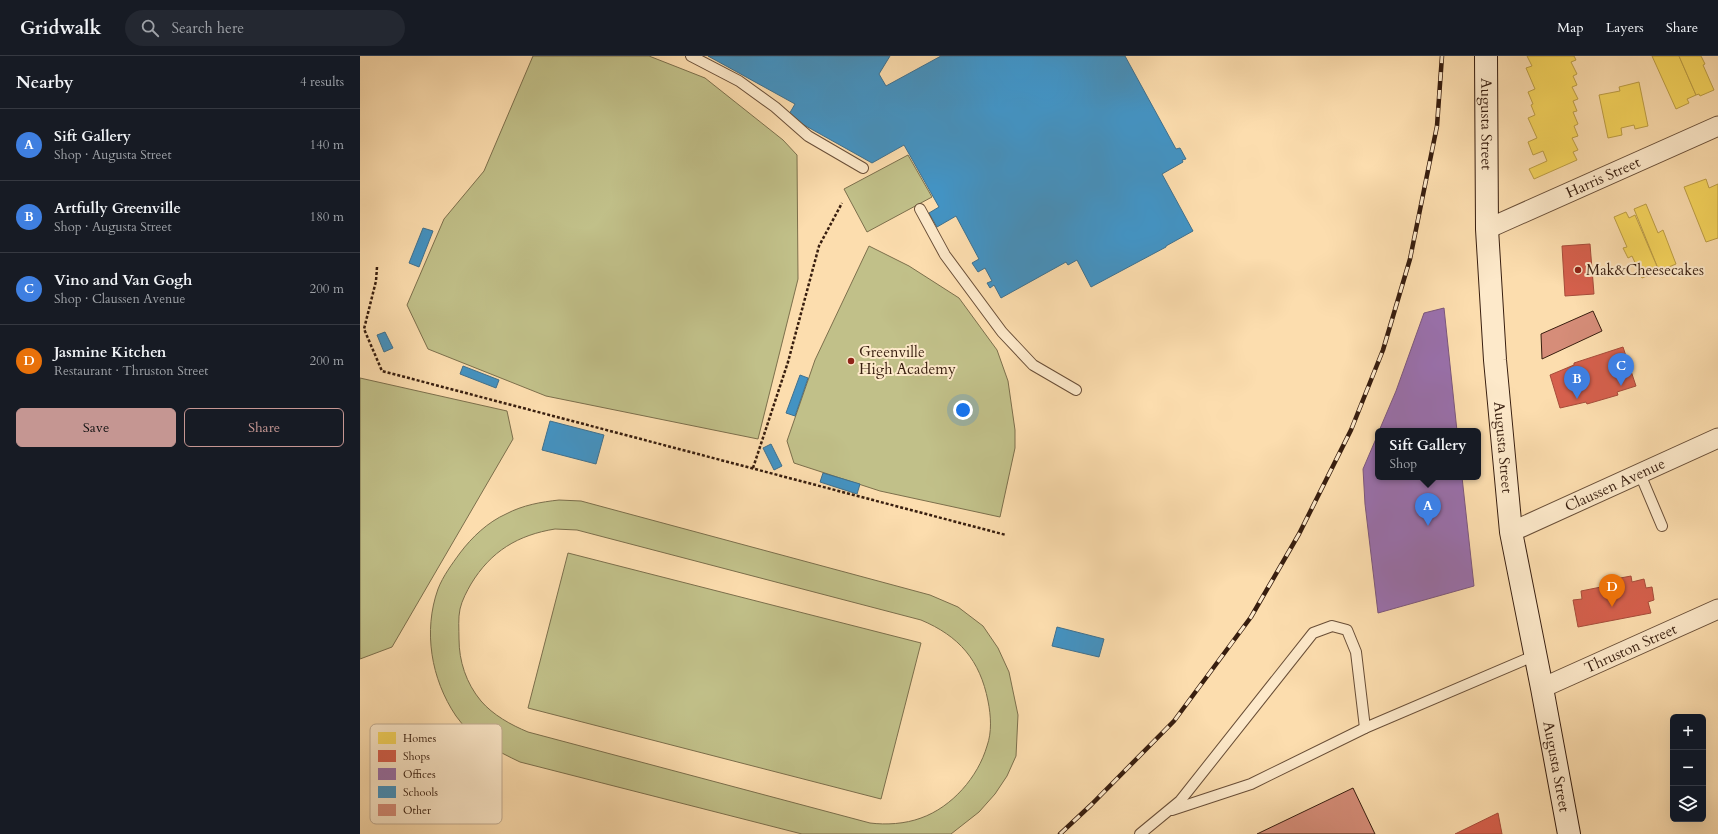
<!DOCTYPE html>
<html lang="en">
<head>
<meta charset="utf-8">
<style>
  body { margin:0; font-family:Cardo,serif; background:#242831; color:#f1f3f6 }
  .controls { position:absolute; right:12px; bottom:12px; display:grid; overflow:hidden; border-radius:6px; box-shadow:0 4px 16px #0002 }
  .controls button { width:36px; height:36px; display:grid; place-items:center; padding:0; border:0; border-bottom:1px solid #363941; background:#171b24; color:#f1f3f6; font:20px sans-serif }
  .you { position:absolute; left:603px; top:354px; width:14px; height:14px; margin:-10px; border:3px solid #fff; border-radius:50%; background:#1a73e8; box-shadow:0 0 0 6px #1a73e833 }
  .badge { display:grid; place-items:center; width:26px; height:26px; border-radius:50%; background:#c59692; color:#fff; font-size:13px; font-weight:700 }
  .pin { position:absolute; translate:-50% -33px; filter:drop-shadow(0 1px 2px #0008) }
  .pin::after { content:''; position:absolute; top:21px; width:14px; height:12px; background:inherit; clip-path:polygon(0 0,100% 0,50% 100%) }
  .popup { position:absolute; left:1015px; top:372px; width:106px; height:52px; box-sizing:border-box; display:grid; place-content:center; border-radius:6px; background:#171b24; filter:drop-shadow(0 1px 3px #0005); font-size:13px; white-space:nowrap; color:#9ea1a6 }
  .popup b { font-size:15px; color:#f1f3f6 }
  .popup::after { content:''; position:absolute; left:50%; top:100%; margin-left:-8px; border:8px solid transparent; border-top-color:#171b24 }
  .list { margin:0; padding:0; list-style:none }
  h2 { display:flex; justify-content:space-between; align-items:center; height:52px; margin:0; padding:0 16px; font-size:17px }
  h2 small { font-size:13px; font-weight:400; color:#9ea1a6 }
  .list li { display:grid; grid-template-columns:26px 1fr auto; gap:12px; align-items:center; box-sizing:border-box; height:72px; padding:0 16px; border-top:1px solid #363941 }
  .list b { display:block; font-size:15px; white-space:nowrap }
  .list p { margin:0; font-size:13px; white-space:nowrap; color:#9ea1a6 }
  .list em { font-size:13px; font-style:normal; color:#9ea1a6 }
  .actions { display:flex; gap:8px; padding:12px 16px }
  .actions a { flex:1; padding:9px 0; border:1px solid #c59692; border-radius:6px; text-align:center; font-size:14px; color:#c59692 }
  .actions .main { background:#c59692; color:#111 }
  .icon { flex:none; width:22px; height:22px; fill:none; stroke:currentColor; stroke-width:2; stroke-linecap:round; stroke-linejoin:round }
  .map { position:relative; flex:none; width:1358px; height:778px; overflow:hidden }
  header { display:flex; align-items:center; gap:24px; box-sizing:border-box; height:56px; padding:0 20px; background:#171b24; border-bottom:1px solid #363941 }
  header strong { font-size:19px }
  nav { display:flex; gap:22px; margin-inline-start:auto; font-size:14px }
  .search { width:280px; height:36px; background:#242831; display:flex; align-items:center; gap:10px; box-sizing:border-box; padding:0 14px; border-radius:22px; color:#9ea1a6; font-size:15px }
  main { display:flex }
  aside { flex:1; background:#171b24 }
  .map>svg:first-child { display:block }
  .green { fill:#c1c089; stroke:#7c6f4c; fill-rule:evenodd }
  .homes { fill:#f6d55c; stroke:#bd9e45 }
  .shops { fill:#d6604d; stroke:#a74c3a }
  .offices { fill:#9970ab; stroke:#7c577c }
  .schools { fill:#4393c3; stroke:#40708d }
  .building { fill:#d68d79; stroke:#381e0f }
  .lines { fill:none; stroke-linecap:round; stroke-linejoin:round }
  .lane-casing { stroke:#694e37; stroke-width:12 }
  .street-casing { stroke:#694e37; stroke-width:21 }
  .secondary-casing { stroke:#381e0f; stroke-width:24 }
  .path { stroke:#381e0f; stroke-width:2.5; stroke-dasharray:3 2; stroke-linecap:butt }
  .lane { stroke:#fde9ca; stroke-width:10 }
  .street { stroke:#fde9ca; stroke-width:19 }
  .secondary { stroke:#fde9ca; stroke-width:22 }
  .rail-casing { stroke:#381e0f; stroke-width:4.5 }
  .rail { stroke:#fde9ca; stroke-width:3; stroke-dasharray:9; stroke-linecap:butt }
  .poi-dot { fill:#8f2418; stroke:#fde9ca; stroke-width:1.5 }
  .labels { text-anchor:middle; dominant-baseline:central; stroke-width:4; stroke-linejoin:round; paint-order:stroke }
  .street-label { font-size:15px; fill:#381e0f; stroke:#fde9ca }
  .poi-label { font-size:15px; fill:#381e0f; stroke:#fde9ca; text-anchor:start }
  .key { fill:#fde9ca; stroke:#c2ac92; stroke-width:1 }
  .key-label { font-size:11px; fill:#381e0f }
</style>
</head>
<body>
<header>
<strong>Gridwalk</strong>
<div class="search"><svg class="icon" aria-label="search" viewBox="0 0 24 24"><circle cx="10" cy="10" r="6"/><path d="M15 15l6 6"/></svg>Search here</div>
<nav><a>Map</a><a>Layers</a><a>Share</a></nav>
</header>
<main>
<aside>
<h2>Nearby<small>4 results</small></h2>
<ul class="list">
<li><span class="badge" style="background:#3f7fe0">A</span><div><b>Sift Gallery</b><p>Shop · Augusta Street</p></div><em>140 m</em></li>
<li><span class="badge" style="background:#3f7fe0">B</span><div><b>Artfully Greenville</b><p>Shop · Augusta Street</p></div><em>180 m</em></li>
<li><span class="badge" style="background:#3f7fe0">C</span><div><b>Vino and Van Gogh</b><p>Shop · Claussen Avenue</p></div><em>200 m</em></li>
<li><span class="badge" style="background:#e8710a">D</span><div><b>Jasmine Kitchen</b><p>Restaurant · Thruston Street</p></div><em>200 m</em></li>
</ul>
<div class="actions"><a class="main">Save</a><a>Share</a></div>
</aside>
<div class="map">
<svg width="1358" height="778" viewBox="0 0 1358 778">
  <rect width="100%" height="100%" fill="#fcddae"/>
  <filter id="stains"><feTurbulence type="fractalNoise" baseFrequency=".005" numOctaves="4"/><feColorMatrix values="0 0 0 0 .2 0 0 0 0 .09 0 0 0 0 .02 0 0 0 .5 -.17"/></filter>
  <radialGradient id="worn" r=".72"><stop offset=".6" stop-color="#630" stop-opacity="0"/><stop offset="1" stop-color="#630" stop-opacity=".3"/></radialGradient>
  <g class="green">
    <path d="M173 0H289L345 22 423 84 437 99 438 223 398 383 186 340 68 293 47 249 84 163 124 115Z"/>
    <path d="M548 99 572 141 507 176 484 133Z"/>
    <path d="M509 190 549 210 599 242 637 294 648 325 655 374V392L640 461 520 435 434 407 427 385 455 304Z"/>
    <path d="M0 322 147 355 153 383 32 591 0 603Z"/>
    <path d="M199 444 221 445 570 539 598 551 623 570 638 592 649 616 658 659 656 700 647 720 635 738 619 756 591 778H442L160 706C137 695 111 682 96 660 71 623 63 575 78 533 83 520 92 508 100 497 112 481 128 466 146 458 163 449 181 446 199 444ZM195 473 217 474 561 564C599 580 620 604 628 645 631 660 632 676 627 690 618 721 592 751 561 762 545 768 526 769 510 767L168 676C151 669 133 659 121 645 106 627 99 605 99 583 99 573 98 562 100 553 102 544 107 535 111 528 131 495 158 479 195 473Z"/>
    <path d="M208 497 561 587 521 743 168 652Z"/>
  </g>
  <g class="homes">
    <path d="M1167 0H1214L1216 4 1211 6 1217 18 1213 20 1217 29 1212 31 1218 43 1213 45 1217 55 1213 56 1218 68 1214 70 1218 80 1212 82 1218 94 1213 96 1217 104 1174 123 1169 113 1187 105 1183 95 1173 99 1168 86 1177 82 1168 62 1175 59 1171 49 1173 48 1168 36 1175 33 1166 12 1172 10Z"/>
    <path d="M1292 0H1319L1336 39 1327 43 1329 47 1316 53Z"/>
    <path d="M1319 0H1341L1345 8 1343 9 1354 34 1340 40 1339 38 1336 39Z"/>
    <path d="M1279 26 1288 70 1275 73 1274 69 1261 72 1262 79 1248 82 1239 39 1260 35 1259 31Z"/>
    <path d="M1346 123 1349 132 1358 128V182L1346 186 1324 131Z"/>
    <path d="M1286 148 1298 177 1303 174 1316 208 1299 215 1274 153Z"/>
    <path d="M1266 156 1269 162 1275 159 1299 215 1282 222 1272 200 1268 202 1263 192 1267 191 1254 161Z"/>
  </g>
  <g class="shops">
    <path d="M1230 188 1234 238 1205 240 1202 190Z"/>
    <path d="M1263 291 1276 330 1257 336 1258 339 1227 348 1226 346 1200 352 1190 319 1214 309V307Z"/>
    <path d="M1271 520 1272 526 1284 523 1286 532 1292 531 1294 544 1288 546 1291 557 1218 571 1213 544 1222 543 1221 535 1256 528 1255 523Z"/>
    <path d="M1138 757 1142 778H1095Z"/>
  </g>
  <g class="offices">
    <path d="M1084 252 1097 375H1019L1036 335 1064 257Z"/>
    <path d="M1018 378V421H1102L1114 530 1018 557 1005 448 1003 413Z"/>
  </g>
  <g class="schools">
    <path d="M348 0H530L519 18 526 30 581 0H765L816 93 820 92 826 103 822 104 823 106 802 118 833 175 806 190V191L731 231 717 204 708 209 706 206 641 242 634 229 630 232 627 227 632 225 625 212 618 216 612 207 619 203 596 160 577 171 569 157 579 151 544 89 512 107 428 60 435 48Z"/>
    <path d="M63 172 73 175 59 211 49 207Z"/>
    <path d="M25 276 33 292 24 296 17 279Z"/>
    <path d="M103 310 139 324 136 332 100 318Z"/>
    <path d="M440 319 448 322 435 360 426 357Z"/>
    <path d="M190 365 244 379 236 408 182 394Z"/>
    <path d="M411 388 422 410 414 414 403 392Z"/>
    <path d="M463 417 500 428 497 438 460 426Z"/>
    <path d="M697 571 744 583 739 601 692 590Z"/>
  </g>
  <g class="building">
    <path d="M1233 255 1242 275 1182 303 1181 278Z"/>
    <path d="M993 732 1015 778H897Z"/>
  </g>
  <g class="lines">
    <defs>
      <g id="lane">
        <path d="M331 0 379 25 415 51 448 80 503 112"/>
        <path d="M560 153 585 199 642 276 673 309 716 334"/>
        <path d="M1280 418 1302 470"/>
        <path d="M812 754 891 728 1005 672 1176 599"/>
        <path d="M780 778 820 745 953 577 972 570 987 574 996 596 1005 672"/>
      </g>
      <g id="street">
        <path id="s1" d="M1127 173 1358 70"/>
        <path id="s2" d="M1151 476 1358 382"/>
        <path id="s3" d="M1182 632 1358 553"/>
      </g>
      <g id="secondary">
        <path id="s4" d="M1126 0 1127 173 1135 304 1151 476 1182 632 1209 778"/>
      </g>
    </defs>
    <use href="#lane" class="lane-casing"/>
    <use href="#street" class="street-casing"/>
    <use href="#secondary" class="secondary-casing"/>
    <g class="path">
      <path d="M17 211 16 225 4 273 22 315 646 479"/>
      <path d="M393 412 428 306 459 190 482 147"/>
    </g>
    <use href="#lane" class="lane"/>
    <use href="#street" class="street"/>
    <use href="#secondary" class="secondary"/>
    <defs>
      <path id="rail" d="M700 778 731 749 814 665 891 561 939 478 991 374 1023 294 1050 203 1077 70 1082 0"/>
    </defs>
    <use href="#rail" class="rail-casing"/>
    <use href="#rail" class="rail"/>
  </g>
  <g class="poi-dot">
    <circle cx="1218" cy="214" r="4"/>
    <circle cx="491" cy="305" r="4"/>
  </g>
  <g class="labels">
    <g class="street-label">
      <text stroke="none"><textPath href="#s4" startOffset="68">Augusta Street</textPath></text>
      <text stroke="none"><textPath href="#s1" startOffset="127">Harris Street</textPath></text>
      <text stroke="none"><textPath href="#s4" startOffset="392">Augusta Street</textPath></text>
      <text stroke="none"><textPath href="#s2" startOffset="114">Claussen Avenue</textPath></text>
      <text stroke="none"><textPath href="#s3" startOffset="97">Thruston Street</textPath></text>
      <text stroke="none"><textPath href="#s4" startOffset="716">Augusta Street</textPath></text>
    </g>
    <g class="poi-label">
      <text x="1226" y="214">Mak&amp;Cheesecakes</text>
      <text x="499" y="296">Greenville<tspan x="499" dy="17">High Academy</tspan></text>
    </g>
  </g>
  <rect x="10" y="668" width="132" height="100" rx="6" class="key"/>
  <rect x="18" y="676" width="18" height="12" fill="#f6d55c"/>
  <rect x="18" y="694" width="18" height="12" fill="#d6604d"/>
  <rect x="18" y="712" width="18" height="12" fill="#9970ab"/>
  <rect x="18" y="730" width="18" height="12" fill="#4393c3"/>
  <rect x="18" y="748" width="18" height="12" fill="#d68d79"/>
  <g class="key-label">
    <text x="43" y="686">Homes</text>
    <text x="43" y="704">Shops</text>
    <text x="43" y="722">Offices</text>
    <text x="43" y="740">Schools</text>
    <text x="43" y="758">Other</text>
  </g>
  <rect width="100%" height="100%" filter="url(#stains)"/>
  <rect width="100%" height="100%" fill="url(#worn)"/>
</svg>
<div class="controls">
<button>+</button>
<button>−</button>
<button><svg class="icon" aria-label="layers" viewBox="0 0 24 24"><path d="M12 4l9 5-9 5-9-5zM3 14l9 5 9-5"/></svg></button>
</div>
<div class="you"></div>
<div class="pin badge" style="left:1068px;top:470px;background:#3f7fe0">A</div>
<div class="popup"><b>Sift Gallery</b>Shop</div>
<div class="pin badge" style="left:1217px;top:343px;background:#3f7fe0">B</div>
<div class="pin badge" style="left:1261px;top:330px;background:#3f7fe0">C</div>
<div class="pin badge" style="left:1252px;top:551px;background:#e8710a">D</div>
</div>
</main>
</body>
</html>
